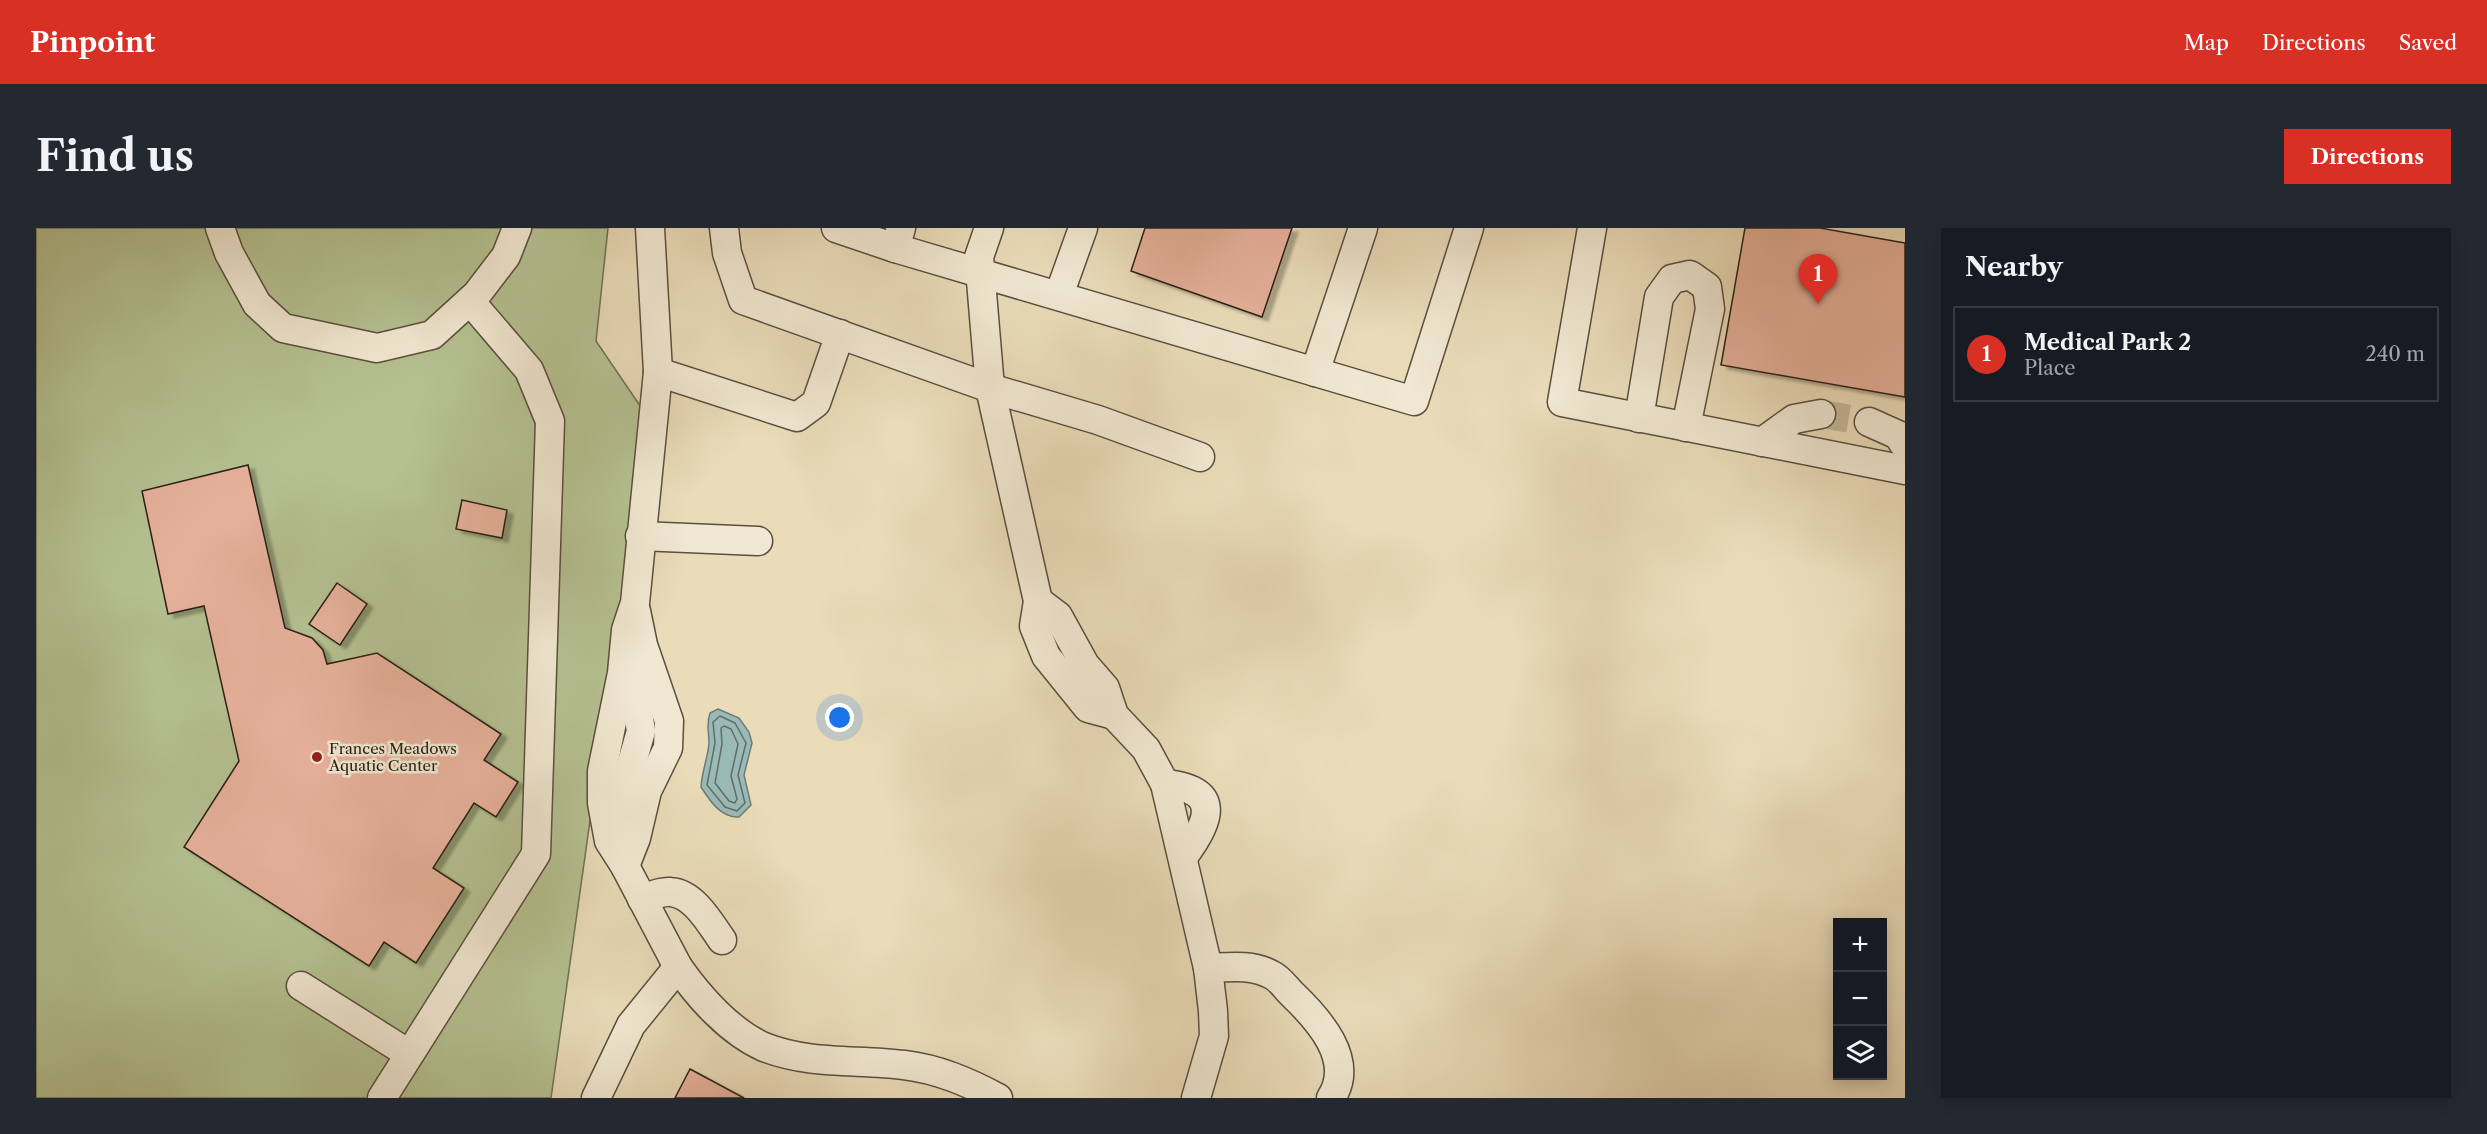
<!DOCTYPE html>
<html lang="en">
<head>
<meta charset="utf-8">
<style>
  body { margin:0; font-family:"Libre Caslon Text",serif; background:#242831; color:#f1f3f6 }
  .controls { position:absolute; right:18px; bottom:18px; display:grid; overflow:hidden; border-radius:0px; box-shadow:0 3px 15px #0003 }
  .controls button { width:54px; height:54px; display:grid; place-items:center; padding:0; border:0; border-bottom:2px solid #363941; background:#171b24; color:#f1f3f6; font:30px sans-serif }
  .you { position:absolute; left:804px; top:490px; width:21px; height:21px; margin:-15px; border:4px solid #fff; border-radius:50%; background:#1a73e8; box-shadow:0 0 0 9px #1a73e833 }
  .badge { display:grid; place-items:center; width:39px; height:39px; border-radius:50%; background:#d93025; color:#fff; font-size:20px; font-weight:700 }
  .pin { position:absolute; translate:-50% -50px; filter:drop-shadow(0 2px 3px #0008) }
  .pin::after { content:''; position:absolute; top:32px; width:21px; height:18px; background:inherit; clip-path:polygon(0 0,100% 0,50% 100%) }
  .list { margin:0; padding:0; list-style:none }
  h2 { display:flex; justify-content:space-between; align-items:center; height:78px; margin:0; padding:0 24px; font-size:26px }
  h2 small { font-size:20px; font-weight:400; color:#9ea1a6 }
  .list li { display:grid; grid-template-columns:39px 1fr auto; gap:18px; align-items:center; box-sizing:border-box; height:96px; margin:0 12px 12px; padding:0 12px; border:2px solid #363941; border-radius:0px }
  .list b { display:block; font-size:22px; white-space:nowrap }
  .list p { margin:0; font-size:20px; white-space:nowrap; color:#9ea1a6 }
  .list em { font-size:20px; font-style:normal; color:#9ea1a6 }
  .icon { flex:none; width:33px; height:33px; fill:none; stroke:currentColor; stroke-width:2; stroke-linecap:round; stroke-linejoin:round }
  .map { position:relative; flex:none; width:1869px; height:870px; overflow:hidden; border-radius:0px }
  header { display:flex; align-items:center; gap:36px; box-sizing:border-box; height:84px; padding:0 30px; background:#d93025; color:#fff }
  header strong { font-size:28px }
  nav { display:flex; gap:33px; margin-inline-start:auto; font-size:21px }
  .intro { display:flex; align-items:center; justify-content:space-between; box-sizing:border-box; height:144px; padding:0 36px }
  h1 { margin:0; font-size:42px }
  .button { padding:15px 27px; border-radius:0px; background:#d93025; color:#fff; font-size:21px; font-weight:700 }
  main { display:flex; gap:36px; padding:0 36px }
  aside { flex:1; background:#171b24; border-radius:0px; box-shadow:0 3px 15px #0003 }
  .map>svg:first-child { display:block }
  .green { fill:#b5c191; stroke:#707054; stroke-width:1.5 }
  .water { fill:#9abab7; stroke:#6e7c77; stroke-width:1.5 }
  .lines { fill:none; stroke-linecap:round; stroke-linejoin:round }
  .shore { stroke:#626d66; stroke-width:1.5 }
  .building { fill:#e6b19b; stroke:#2b2016; stroke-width:1.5; filter:url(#shadow) }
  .minor-tunnel { stroke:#c4b698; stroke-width:28; stroke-dasharray:28 14; stroke-linecap:butt }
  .minor-casing { stroke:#5b4f3f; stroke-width:31 }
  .minor { stroke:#f1e8d2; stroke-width:28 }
  .poi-dot { fill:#8f2418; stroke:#f1e8d2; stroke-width:2 }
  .labels { text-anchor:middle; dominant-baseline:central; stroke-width:5; stroke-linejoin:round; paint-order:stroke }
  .poi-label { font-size:15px; fill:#2b2016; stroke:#f1e8d2; text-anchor:start }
</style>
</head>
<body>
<header>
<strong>Pinpoint</strong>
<nav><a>Map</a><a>Directions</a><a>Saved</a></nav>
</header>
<div class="intro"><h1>Find us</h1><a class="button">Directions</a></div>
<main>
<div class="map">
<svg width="1869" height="870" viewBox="0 0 1869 870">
  <defs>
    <filter id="shadow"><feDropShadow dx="6" dy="4" stdDeviation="1.5" flood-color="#0004"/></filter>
  </defs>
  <rect width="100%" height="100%" fill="#eadcb9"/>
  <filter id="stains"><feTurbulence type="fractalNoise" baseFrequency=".00333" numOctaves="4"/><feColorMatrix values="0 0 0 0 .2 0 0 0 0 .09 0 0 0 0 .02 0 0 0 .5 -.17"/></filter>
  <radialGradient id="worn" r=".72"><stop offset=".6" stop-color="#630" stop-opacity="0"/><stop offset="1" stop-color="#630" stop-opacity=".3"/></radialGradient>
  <path class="green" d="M0 0H572L560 113 611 188 515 870H0Z"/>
  <path class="water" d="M682 481 703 490 713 504 716 515 708 547 715 577 703 589C685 590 674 573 665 559 666 543 672 529 673 515 673 504 670 496 674 485Z"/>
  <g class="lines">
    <g class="shore">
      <path d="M684 488 699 495 710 515 702 547 709 575 701 583 689 579 671 557 679 515 677 494Z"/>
      <path d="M688 498 695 501 702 516 695 548 701 571 699 575 693 573 679 555 686 516 685 500Z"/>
    </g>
  </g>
  <g class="building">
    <path d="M1109 0H1256L1226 89 1095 43Z"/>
    <path d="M1709 0H1784L1869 15V169L1685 137Z"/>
    <path d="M212 237 249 400 276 410 287 422 291 436 341 425 465 506 448 532 482 554 460 589 438 575 397 640 428 660 380 735 348 714 333 738 148 619 203 533 168 378 132 386 106 263Z"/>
    <path d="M426 272 471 282 466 310 420 301Z"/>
    <path d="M301 355 331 376 304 417 273 396Z"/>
    <path d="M654 841 708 870H639Z"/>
  </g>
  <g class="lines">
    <path class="minor-tunnel" d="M1785 186 1833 194"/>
    <defs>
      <g id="minor">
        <path d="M184 0 193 25 221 76 247 100 341 120 396 107 441 66 470 28 481 0"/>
        <path d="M614 0 622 144 761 189 780 175 804 106"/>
        <path d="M688 0 691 25 707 72 954 160 1062 192 1164 229"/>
        <path d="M800 0 859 20 865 0"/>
        <path d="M953 0 943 29 954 160 1002 373 998 398 1010 428 1052 480 1078 487"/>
        <path d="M1556 0 1526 174 1869 242"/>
        <path d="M859 20 1378 173 1433 0"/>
        <path d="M1023 67 1047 0"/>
        <path d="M622 144 599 375 590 402 586 445 566 543V575L573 613 589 638 642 739"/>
        <path d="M1279 144 1327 0"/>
        <path d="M1603 190 1623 69 1636 51 1654 47 1671 59 1674 81 1650 199"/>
        <path d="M1833 194 1862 207 1869 218"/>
        <path d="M1726 214 1758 191 1785 186"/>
        <path d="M604 308 722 313"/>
        <path d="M1002 373 1022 388 1049 437 1069 460 1078 487 1110 521 1129 556 1172 740 1177 783 1178 808 1160 870"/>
        <path d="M1129 556C1188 562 1173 595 1147 629"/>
        <path d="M579 605 583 580 605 503 594 434"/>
        <path d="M589 638 600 610 611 563 632 520 633 493 607 417 600 383"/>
        <path d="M606 671C615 668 626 663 635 664 658 666 674 695 686 712"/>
        <path d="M1172 740C1194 739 1216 736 1236 747 1244 751 1250 760 1256 766 1282 791 1320 832 1295 870"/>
        <path d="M265 758 373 826"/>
        <path d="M346 870 500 626 514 193 493 142 434 73"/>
        <path d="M560 870 595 797 642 739C663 769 694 804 728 819 773 837 821 831 868 837 902 841 932 854 962 870"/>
      </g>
    </defs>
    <use href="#minor" class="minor-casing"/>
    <use href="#minor" class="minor"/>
  </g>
  <circle class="poi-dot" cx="281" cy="529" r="6"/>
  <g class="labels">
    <g class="poi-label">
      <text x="293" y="520">Frances Meadows<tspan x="293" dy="17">Aquatic Center</tspan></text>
    </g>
  </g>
  <rect width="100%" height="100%" filter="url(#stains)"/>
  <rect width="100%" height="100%" fill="url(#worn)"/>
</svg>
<div class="controls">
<button>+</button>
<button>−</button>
<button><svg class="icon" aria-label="layers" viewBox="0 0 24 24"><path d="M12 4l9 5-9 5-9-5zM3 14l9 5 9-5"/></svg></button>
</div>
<div class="you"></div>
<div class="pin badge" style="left:1782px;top:76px">1</div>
</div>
<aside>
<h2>Nearby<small></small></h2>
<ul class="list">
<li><span class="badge">1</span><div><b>Medical Park 2</b><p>Place</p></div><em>240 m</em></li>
</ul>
</aside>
</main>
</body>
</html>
